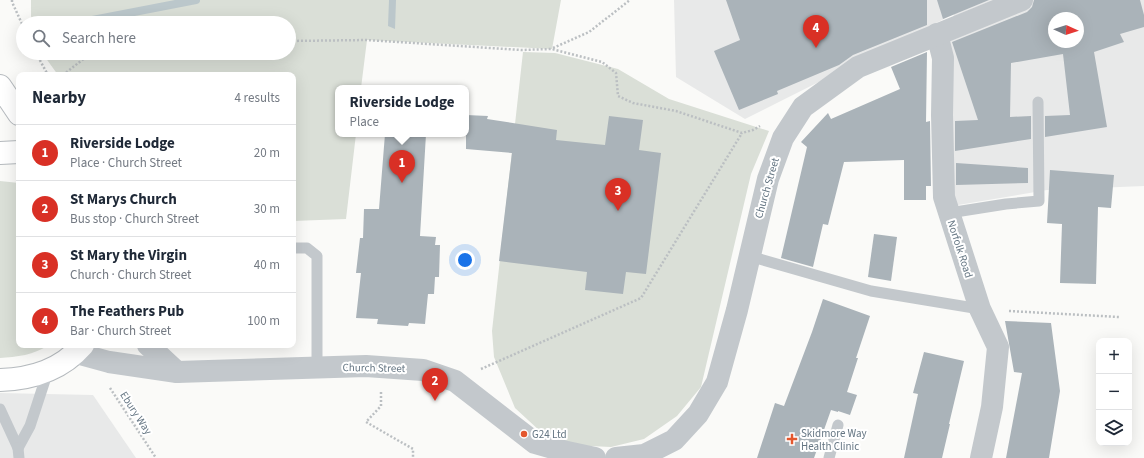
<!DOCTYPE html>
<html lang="en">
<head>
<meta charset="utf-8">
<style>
  body { margin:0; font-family:"Source Sans 3",sans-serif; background:#f6f6f7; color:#1f2937 }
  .controls { position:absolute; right:12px; bottom:12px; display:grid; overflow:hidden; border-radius:8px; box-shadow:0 4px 16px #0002 }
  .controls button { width:36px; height:36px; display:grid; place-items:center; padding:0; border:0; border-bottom:1px solid #e0e1e3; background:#fff; color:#1f2937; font:20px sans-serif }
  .compass { position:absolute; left:1048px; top:12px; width:36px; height:36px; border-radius:50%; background:#fff; box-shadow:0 4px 16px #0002; rotate:93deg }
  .you { position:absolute; left:465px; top:260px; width:14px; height:14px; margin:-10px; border:3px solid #fff; border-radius:50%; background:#1a73e8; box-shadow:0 0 0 6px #1a73e833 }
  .badge { display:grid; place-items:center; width:26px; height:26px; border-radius:50%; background:#d93025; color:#fff; font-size:13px; font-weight:700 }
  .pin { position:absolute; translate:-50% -33px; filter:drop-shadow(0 1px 2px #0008) }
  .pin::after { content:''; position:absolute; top:21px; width:14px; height:12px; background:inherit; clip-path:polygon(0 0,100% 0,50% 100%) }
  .popup { position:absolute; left:335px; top:85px; width:134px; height:52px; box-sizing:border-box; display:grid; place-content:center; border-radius:8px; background:#fff; filter:drop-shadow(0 1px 3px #0005); font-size:13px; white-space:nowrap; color:#747a83 }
  .popup b { font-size:15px; color:#1f2937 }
  .popup::after { content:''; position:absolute; left:50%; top:100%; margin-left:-8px; border:8px solid transparent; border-top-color:#fff }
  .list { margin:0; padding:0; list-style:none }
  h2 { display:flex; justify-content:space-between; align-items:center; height:52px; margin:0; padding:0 16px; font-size:17px }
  h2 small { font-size:13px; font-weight:400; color:#747a83 }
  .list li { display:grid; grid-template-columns:26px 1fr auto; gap:12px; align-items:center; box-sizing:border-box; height:56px; padding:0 16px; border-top:1px solid #e0e1e3 }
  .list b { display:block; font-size:15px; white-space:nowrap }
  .list p { margin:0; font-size:13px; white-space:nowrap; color:#747a83 }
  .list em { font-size:13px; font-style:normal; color:#747a83 }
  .icon { flex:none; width:22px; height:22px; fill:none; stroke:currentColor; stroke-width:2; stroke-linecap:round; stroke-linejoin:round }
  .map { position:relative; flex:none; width:1144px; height:458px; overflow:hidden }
  .search { position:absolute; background:#fff; box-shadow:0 4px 16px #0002; left:16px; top:16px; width:280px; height:44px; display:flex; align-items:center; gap:10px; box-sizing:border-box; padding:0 14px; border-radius:22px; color:#747a83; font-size:15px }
  .panel { position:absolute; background:#fff; box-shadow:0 4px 16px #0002; left:16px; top:72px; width:280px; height:276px; border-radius:8px }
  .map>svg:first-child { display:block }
  .built { fill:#e8e9e9; fill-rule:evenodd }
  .green { fill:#dadfd7 }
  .water { fill:#bbc7cb }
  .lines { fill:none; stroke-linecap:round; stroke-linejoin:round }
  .stream { stroke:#bbc7cb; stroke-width:8 }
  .building { fill:#aab3b9; fill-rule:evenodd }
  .primary-casing { stroke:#b5babe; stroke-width:24 }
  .path { stroke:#bbbfc2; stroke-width:2.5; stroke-dasharray:2 2; stroke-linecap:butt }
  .service { stroke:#c3c8cc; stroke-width:11 }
  .minor { stroke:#c3c8cc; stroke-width:22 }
  .primary { stroke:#fff; stroke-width:22 }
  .poi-dot { fill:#e4572e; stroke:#fff; stroke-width:1.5 }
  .labels { text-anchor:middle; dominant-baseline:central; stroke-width:4; stroke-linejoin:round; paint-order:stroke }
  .street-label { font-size:11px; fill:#657683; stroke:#fff }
  .poi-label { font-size:11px; fill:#657683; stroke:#fff; text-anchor:start }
</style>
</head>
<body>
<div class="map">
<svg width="1144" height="458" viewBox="0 0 1144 458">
  <rect width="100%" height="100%" fill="#fafaf8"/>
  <g class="built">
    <path d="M674 0H1144V186L1047 190 952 206 948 42 954 14 745 119 676 77ZM1054 18H1078V42H1054Z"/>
    <path d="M0 393 93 395 136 458H0Z"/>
  </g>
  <g class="green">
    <path d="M31 0H561L552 49 367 40 361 88H338V134H356L346 219 293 221V75H58L45 57 43 53H289V23H33L31 16Z"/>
    <path d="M523 52 555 53 618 69 669 99 769 131 751 174 701 387 677 416 644 439 611 447 569 445 541 432 515 408 494 357 492 331Z"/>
    <path d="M0 181 19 183V345H48C35 355 16 357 0 358Z"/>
  </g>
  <path class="water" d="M389 0H396L395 29 388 26Z"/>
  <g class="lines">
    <path class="stream" d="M77 23 196 0"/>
  </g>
  <g class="building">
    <path d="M726 0H927V25L853 55 839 65 777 91 778 94 739 110 714 51 740 40Z"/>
    <path d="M937 0H989L943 19Z"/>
    <path d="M1034 0H1140L1144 15V27L1120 34 1124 42 1094 52 1107 127 1045 137V116L1070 115 1063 54 1011 63 1010 117 1031 116V139L955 151V121L978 120 952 42 1027 12 1032 7ZM1054 18H1078V42H1054Z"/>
    <path d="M927 52 926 122 930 121 931 186H926V200H904V160L844 162 828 225 823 224 813 267 781 258 807 147 801 142 828 113 831 119 900 89 891 67Z"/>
    <path d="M466 115 488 116 487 119 557 130 556 140 605 145 609 116 643 120 639 150 661 153 646 274 626 272 623 294 585 290 587 272 499 261 512 153 466 149Z"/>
    <path d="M385 134H426L420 236 436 237 435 245H440L439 277H435L434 294H428L425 324 409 323 408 326 377 324 378 319 356 318 361 273H356L360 238H363L364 209H379Z"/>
    <path d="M956 163 1028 168V183L956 185Z"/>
    <path d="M1050 170 1114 175 1111 208 1098 207 1096 284 1060 283 1062 224 1047 223Z"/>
    <path d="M874 234 897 237 891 281 868 277Z"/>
    <path d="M823 299 870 316 856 358H858L847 392 857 395 850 415 838 411V412L831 410 814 458H757L775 403 784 406 812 332Z"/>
    <path d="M1005 321 1051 323 1060 391 1049 458H1006L1022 373 1014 372Z"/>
    <path d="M924 352 964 361 949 424H950L942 458H904L918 394 913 393Z"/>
  </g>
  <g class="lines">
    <defs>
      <g id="primary">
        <path d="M0 86 19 114"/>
        <path d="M0 153 19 152"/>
        <path d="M0 380C33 379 61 370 83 345"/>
      </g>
    </defs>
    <use href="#primary" class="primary-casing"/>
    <g class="path">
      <path d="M12 0V2L23 26"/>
      <path d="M289 41 367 40 521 50 552 49 602 62 616 73 618 96 633 103 676 111 742 133 753 130 760 126"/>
      <path d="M553 48 589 32 630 0"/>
      <path d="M36 53 48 75"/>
      <path d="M63 75 91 53"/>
      <path d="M1009 311 1119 317"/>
      <path d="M481 369 641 298 742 133"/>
      <path d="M110 388 156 458"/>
      <path d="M381 392V406L366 422 413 449V458"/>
    </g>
    <g class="service">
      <path d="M949 213 1006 204 1039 201 1038 102"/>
      <path d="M293 248H307L317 256V368"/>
      <path d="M749 256 871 291 980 309"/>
      <path d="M0 409 18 448 30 426 48 371"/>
      <path d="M18 448 19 458"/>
      <path d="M829 458 838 425"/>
    </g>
    <g class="minor">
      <path d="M937 34 943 58 942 115 944 197 980 309 998 347 992 407 981 458"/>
      <path d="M148 345 177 372"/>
      <path d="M76 353 109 362 177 372 366 366 423 370 455 381 535 443 567 452 595 458"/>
      <path d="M616 458 644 455 674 440 698 414 717 382 737 310 768 179 783 138 803 107 858 67 1022 0"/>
    </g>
    <use href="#primary" class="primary"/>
  </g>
  <g class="poi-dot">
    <circle cx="524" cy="434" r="4"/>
    <path d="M790 433h4v4h4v4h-4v4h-4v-4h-4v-4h4z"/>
  </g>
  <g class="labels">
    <g class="street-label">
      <text transform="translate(767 188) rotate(-74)">Church Street</text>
      <text transform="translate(960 249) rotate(72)">Norfolk Road</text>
      <text transform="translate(374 368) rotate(1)">Church Street</text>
      <text transform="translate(136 413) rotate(57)">Ebury Way</text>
    </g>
    <g class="poi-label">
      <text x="801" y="433">Skidmore Way<tspan x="801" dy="13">Health Clinic</tspan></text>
      <text x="532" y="434">G24 Ltd</text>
    </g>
  </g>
</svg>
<div class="controls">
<button>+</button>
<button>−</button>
<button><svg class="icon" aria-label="layers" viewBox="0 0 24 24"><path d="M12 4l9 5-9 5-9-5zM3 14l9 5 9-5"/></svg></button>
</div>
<svg class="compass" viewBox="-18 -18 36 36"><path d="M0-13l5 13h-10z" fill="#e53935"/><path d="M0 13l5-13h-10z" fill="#747a83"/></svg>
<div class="you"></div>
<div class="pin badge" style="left:402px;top:183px">1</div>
<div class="popup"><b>Riverside Lodge</b>Place</div>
<div class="pin badge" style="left:435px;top:401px">2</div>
<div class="pin badge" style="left:618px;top:211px">3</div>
<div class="pin badge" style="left:816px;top:48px">4</div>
<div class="search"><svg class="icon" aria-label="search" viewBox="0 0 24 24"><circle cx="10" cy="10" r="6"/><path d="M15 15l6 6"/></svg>Search here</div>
<section class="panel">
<h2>Nearby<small>4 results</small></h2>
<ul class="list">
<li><span class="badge">1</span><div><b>Riverside Lodge</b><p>Place · Church Street</p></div><em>20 m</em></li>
<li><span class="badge">2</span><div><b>St Marys Church</b><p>Bus stop · Church Street</p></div><em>30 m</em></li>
<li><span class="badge">3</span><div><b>St Mary the Virgin</b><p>Church · Church Street</p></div><em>40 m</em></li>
<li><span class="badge">4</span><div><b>The Feathers Pub</b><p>Bar · Church Street</p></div><em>100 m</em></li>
</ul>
</section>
</div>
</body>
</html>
